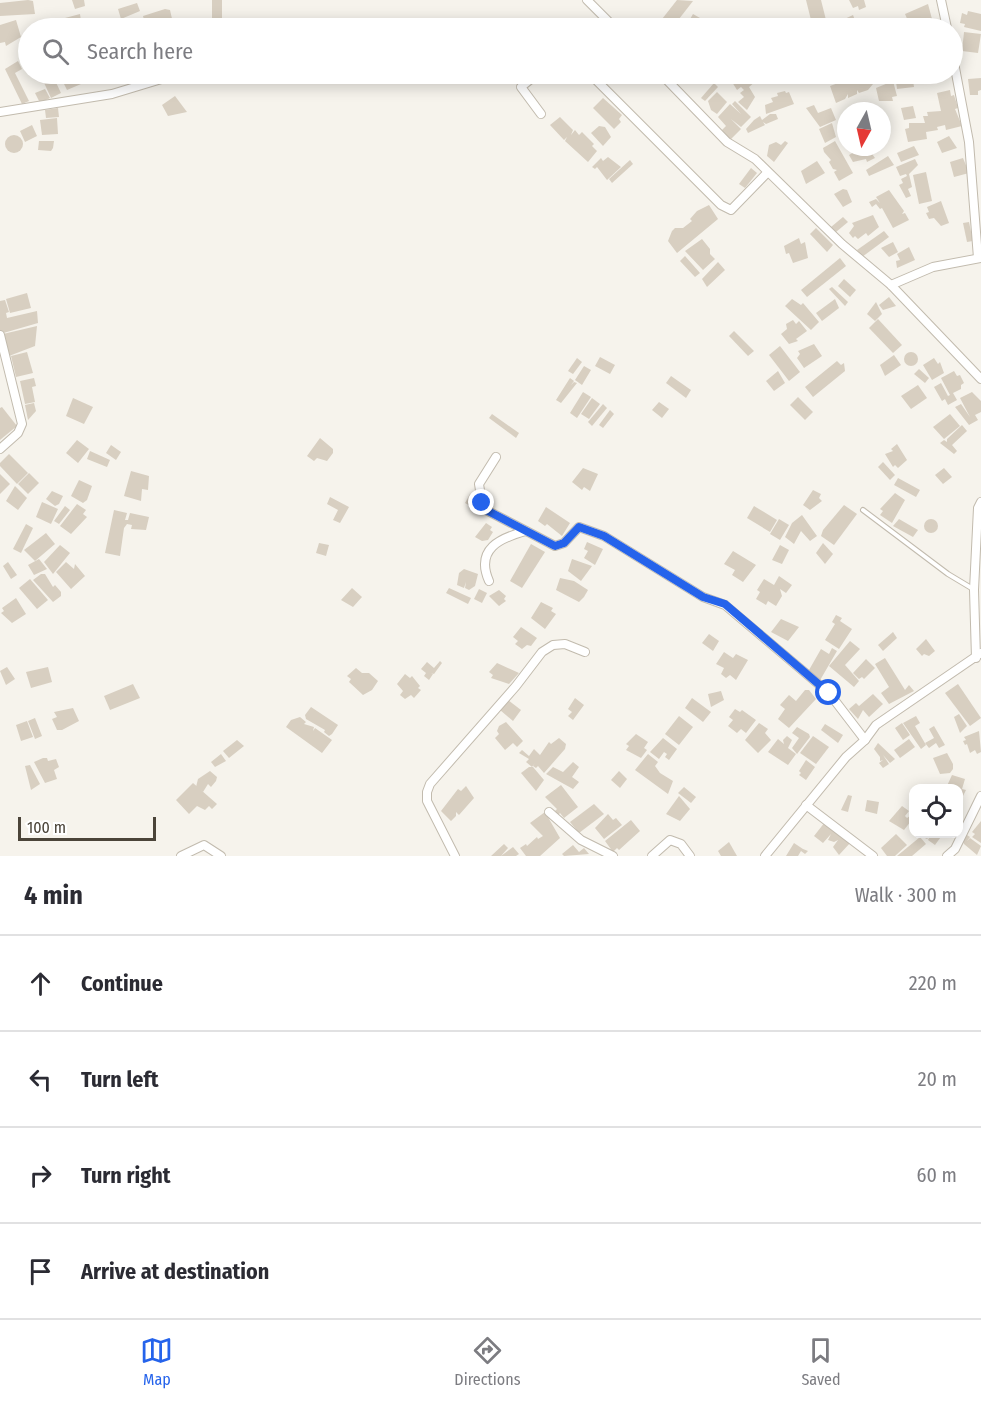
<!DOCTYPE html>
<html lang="en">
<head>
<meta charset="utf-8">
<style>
  body { margin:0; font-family:"Fira Sans Condensed",sans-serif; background:#f7f7f7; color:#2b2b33 }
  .controls { position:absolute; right:18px; bottom:18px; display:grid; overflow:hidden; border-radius:12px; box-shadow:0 3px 15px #0003 }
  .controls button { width:54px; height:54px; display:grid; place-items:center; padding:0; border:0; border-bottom:2px solid #e1e1e2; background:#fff; color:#2b2b33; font:30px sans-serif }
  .compass { position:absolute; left:837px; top:102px; width:54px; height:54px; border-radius:50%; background:#fff; box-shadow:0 3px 15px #0003; rotate:188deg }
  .scale { position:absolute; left:18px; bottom:15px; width:138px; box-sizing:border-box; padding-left:6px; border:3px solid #4b4439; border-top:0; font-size:16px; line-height:21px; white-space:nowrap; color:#4b4439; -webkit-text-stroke:4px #fff; paint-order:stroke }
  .stop { position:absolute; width:18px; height:18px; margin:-14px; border:4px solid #2563eb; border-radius:50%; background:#fff }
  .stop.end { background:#2563eb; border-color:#fff; box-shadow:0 2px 6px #0008 }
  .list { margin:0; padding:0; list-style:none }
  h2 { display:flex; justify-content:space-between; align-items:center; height:78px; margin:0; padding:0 24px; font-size:26px }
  h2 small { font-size:20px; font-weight:400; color:#7c7c81 }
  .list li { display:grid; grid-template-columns:39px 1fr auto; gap:18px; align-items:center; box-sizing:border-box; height:96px; padding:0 24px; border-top:2px solid #e1e1e2 }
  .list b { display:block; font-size:22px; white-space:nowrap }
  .list em { font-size:20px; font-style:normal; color:#7c7c81 }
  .icon { flex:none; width:33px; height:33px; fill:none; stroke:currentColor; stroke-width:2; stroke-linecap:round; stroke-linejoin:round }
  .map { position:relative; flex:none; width:981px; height:856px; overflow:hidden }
  .search { position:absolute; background:#fff; box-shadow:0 3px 15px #0003; left:18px; right:18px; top:18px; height:66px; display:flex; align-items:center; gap:15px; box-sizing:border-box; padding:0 21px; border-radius:33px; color:#7c7c81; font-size:22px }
  .sheet { height:462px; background:#fff }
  nav { display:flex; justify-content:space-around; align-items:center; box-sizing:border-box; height:84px; border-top:2px solid #e1e1e2; background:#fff; font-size:16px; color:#7c7c81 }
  nav a { display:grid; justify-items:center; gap:3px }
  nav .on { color:#2563eb }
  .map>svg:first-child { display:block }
  .building { fill:#d8cfc1 }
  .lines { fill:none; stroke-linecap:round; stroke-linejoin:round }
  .service-casing { stroke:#c2bbae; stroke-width:6 }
  .minor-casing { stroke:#c2bbae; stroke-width:10 }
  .service { stroke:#fff; stroke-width:4 }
  .minor { stroke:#fff; stroke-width:8 }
  .route { stroke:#2563eb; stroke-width:8 }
</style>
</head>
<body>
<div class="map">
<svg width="981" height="856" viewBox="0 0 981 856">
  <rect width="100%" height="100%" fill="#f6f3ec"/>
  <g class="building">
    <path d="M28 0 33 1 35 14 0 16V3Z"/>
    <path d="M72 0H84L85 6 75 9Z"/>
    <rect x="212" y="0" width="10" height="20"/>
    <path d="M677 0 693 1 672 28H655Z"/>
    <path d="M806 0H821L828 28H813Z"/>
    <path d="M849 0H864L866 7 859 10 858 6 853 8Z"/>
    <path d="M137 3 140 11 121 19 118 9Z"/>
    <path d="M928 4 932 19 911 28 905 14Z"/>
    <path d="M165 9 170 10 173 23 159 28H146L143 16Z"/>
    <path d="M968 11 981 14V31L964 27 965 24 960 23 962 13 967 15Z"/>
    <path d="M80 14 82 28H69L65 18Z"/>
    <path d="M693 14 700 18 698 21 702 24 699 28 686 26Z"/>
    <path d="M853 15 857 26 834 28 832 25Z"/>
    <path d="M129 18 130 23 112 28 110 23Z"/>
    <path d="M16 20 21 37 6 46 5 42 0 43V25Z"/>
    <path d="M964 32 981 34 978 53 962 51Z"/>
    <path d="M18 61 22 69 15 73 29 101 22 104 5 69Z"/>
    <path d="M40 74H52L61 93 51 98Z"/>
    <path d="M59 74H76L81 84 67 90Z"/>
    <path d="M129 74H145L147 76 136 84Z"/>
    <path d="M712 74H737L739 75 731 81 727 76 723 82Z"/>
    <path d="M749 74H764L749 87 755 97 747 110 738 102 744 97 740 93 744 90 741 87 737 90 732 82 741 76 745 82 751 77Z"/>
    <path d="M863 74H869L873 84 868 90 859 93 857 90V94L848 98V94L845 99 836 103 830 86Z"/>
    <path d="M895 74H912L914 87 897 89Z"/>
    <path d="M981 78V90L978 91V95H970L968 79Z"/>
    <path d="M893 81 897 96 892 97 893 101H879L876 88Z"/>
    <path d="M714 83 718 87 705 101 701 98Z"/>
    <path d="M45 89 50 98 40 103 35 93Z"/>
    <path d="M950 90 951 96 954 95 958 108 955 109 962 126 946 130 945 125 937 127 938 130 926 132 927 139 908 142 905 129 909 128V123H925L923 116H928L927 112 941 111 937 93Z"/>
    <path d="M785 91 786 93 789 92 794 104 766 114 765 105 773 102 771 98 778 96 777 93Z"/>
    <path d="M717 92 727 102 717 114 711 110 708 101Z"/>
    <path d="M175 96 187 112 168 116 162 105Z"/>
    <path d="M603 98 622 115 619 119 621 122 614 129 593 108Z"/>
    <path d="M735 101 751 117 741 127 731 119 741 129 730 140 722 130 726 126 718 117 730 104 741 114 732 104Z"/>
    <path d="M814 105 818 113 831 108 836 120 820 127 806 108Z"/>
    <path d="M913 106 916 118 904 120 901 108Z"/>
    <path d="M58 108 59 117 46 118 45 110Z"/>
    <path d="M770 114H776L778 119 766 124 763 122 765 125 748 133 746 129 754 120 760 116 762 120Z"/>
    <path d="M560 117 573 130 571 135 575 130 579 135 582 132 594 144 592 146 597 151 588 162 565 141 567 137 564 140 550 125Z"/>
    <path d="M57 118 58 134 42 135 40 120Z"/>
    <path d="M832 123 836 137 825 143 819 129Z"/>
    <path d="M32 125 37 136 25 142 20 131Z"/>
    <path d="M599 126 605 127 611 137 603 146 591 133Z"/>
    <circle cx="14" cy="144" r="9"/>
    <path d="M949 136 957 148 942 153 937 142Z"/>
    <path d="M39 141H54L53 148 51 151 38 150Z"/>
    <path d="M785 141 788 143 774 162 767 156 769 145 776 142 781 145Z"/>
    <path d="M835 141 853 173 839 181 834 172 837 170 833 169 829 162 831 160 824 152 823 148Z"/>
    <path d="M914 146 919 155 901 162 897 153Z"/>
    <path d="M855 147H867L875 158 867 162 866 159 853 162 849 155 854 152Z"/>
    <path d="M888 156 894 165 869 176 866 170Z"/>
    <path d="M608 157 621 167 607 180 597 167 595 169 592 167 601 158 603 161Z"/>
    <path d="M963 158 969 173 954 177 950 162Z"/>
    <path d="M915 159 918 165 909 174 912 187 908 189 911 196 906 198 899 185 903 183 901 179 907 176 906 174 900 176 896 167Z"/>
    <path d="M630 160 633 164 612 183 609 179Z"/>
    <path d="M817 161 825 173 806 184 801 171Z"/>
    <path d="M751 168 757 173 745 188 739 184Z"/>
    <path d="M926 172 932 201 919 204 913 175Z"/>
    <path d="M843 189 847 190 852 202 843 207 834 194Z"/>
    <path d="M889 190 904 211 902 214 905 213 909 220 893 228 882 208 880 209 876 204 872 207 869 202 876 199 880 203 876 197Z"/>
    <path d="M941 201 949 223 941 226 934 218 929 219 926 213 929 212 927 207Z"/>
    <path d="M709 205 718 219 677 253 668 241 672 231 675 228H683L692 221 690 219 697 211Z"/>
    <path d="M873 215 879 227 868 236 866 233 858 239 855 236 853 238 849 233 854 226 852 223Z"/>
    <path d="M843 217 848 222 836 232 831 227Z"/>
    <path d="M969 222 973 241 967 242 963 223Z"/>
    <path d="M816 228 833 245 827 252 810 234Z"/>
    <path d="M884 231 889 237 862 257 857 250Z"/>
    <path d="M799 238 801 244 805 242 808 258 793 263 789 253 786 254 784 246Z"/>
    <path d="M702 239 710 249V254L715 259 703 270 685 251Z"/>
    <path d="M893 242 898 252 889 257 881 248Z"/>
    <path d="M909 247 915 260 897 268 896 261 900 260 897 254Z"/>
    <path d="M685 256 700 273 695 277 680 261Z"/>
    <path d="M840 258 846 266 807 297 801 290Z"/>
    <path d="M718 262 725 270 707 287 702 279Z"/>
    <path d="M844 279 856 290 850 297 838 286Z"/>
    <path d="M832 287 848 302 845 306 829 289Z"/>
    <path d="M27 293 31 308 10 313 6 299Z"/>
    <path d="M889 297 896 306 883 310 879 305Z"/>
    <path d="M792 299 801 305 803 303 819 322 811 330 785 306Z"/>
    <path d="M835 299 839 308 822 321 816 313Z"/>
    <path d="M5 300 9 312 6 313 7 318 37 311 38 323 0 334V301Z"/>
    <path d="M876 302 882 314 875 321 867 314Z"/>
    <path d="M878 319 902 345 893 353 869 328Z"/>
    <path d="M793 320 796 324 799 321 807 331 796 339 798 341 789 344 781 334 787 329 786 324Z"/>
    <path d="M37 326 35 346 9 356 3 334Z"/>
    <path d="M734 331 754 351 748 356 729 336Z"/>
    <path d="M814 344 822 356 804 368 797 358 800 354 798 351Z"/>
    <path d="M780 346 800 372 789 381 769 355Z"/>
    <circle cx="911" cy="359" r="7"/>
    <path d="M27 352 33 373 16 377 11 356Z"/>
    <path d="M894 355 901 365 885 376 880 365Z"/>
    <path d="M600 357 615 365 610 374 595 366Z"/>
    <path d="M577 358 582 362 573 374 568 371Z"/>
    <path d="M934 358 938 364 940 362 944 373 932 380 923 365Z"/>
    <path d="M837 361 841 365 844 363 845 371 813 397 805 387Z"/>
    <path d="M584 366 591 370 582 385 575 380Z"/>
    <path d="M919 369 929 378 925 383 914 374Z"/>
    <path d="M778 371 785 383 774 391 766 381Z"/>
    <path d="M954 371 957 376 960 375 964 383 961 385V389L953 393 957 400 948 405 945 399 942 401 934 387 941 383 948 396 950 395 941 378Z"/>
    <path d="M671 376 691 390 686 398 666 383Z"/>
    <path d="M34 378 36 386 32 387 35 402 25 404 20 381Z"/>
    <path d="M570 378 574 381 571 385 574 382 577 383 561 403 556 400Z"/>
    <path d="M918 385 927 398 911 409 901 396Z"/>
    <path d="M583 392 591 397 577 418 570 413Z"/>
    <path d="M972 392 981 401V412L975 415 978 420 969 425 955 407 961 404 970 417 960 398Z"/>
    <path d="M798 397 813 412 805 420 790 405Z"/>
    <path d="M73 398 93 407 84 424 66 416Z"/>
    <path d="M592 398 600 404 589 419 581 414Z"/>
    <path d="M659 402 669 409 662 418 652 410Z"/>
    <path d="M34 403 36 411 28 420 25 405Z"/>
    <path d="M603 404 607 408 592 426 588 422Z"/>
    <path d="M2 407 17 426 0 440V408Z"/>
    <path d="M610 410 614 414 603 428 599 425Z"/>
    <path d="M492 414 519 433 516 438 489 418Z"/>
    <path d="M950 414 960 426 944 439 933 427Z"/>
    <path d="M962 425 967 431 952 445 957 451 954 454 940 443 944 440 947 442V439Z"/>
    <path d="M320 438 333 449V453L327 461 317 458 314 461 307 456Z"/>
    <path d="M77 440 89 449 78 463 66 453Z"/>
    <path d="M897 444 907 460 898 468 895 465 893 467 885 454 893 451 891 449Z"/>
    <path d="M111 445 121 452 116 460 106 453Z"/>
    <path d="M90 451 110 460 107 467 87 459Z"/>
    <path d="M9 454 28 473 17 484 0 466V463Z"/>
    <path d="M883 462 895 475 890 480 878 467Z"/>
    <path d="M583 468 598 474 590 491 584 487 582 490 572 482Z"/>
    <path d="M944 468 952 477 943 484 935 475Z"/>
    <path d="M131 471 149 476 148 490 142 489 141 501 124 496Z"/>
    <path d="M29 473 39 483 28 494 18 484Z"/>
    <path d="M0 474 10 484 0 494Z"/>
    <path d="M898 478 920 490 916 497 894 485Z"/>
    <path d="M79 480 92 486 87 500 83 503 71 496Z"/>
    <path d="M15 486 27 498 18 510 6 501Z"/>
    <path d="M813 490 821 494 819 498 822 501 810 510 803 505Z"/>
    <path d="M52 491 63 496 59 504 55 506 46 499Z"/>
    <path d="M895 493 905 500 892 523 880 515 883 511 880 509Z"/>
    <path d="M470 494 478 499 472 507 465 503Z"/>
    <path d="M330 497 349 507 340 523 333 520 338 510 327 504Z"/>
    <path d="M42 502 58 509 51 524 36 517Z"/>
    <path d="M77 504 86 510 83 514 87 517 71 534 60 526Z"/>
    <path d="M844 505 857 514 834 545 821 536 823 530Z"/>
    <path d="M65 506 70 510 59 524 54 521Z"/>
    <path d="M754 506 777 520 770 532 747 518Z"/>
    <path d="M546 507 570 523 562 536 547 524 545 526 538 521Z"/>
    <path d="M114 510 127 513 125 520H128L130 513 149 517 146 530 131 529 132 525 127 524 124 528 120 556 105 553Z"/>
    <path d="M802 515 817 536 810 541 801 531 794 544 785 537 792 523Z"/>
    <path d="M779 519 789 525 780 540 770 534Z"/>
    <path d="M899 519 918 530 913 537 893 526Z"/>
    <circle cx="931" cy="526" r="7"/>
    <path d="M486 523 492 527 490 530 493 532 488 540 482 541 475 537Z"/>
    <path d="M26 524 33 528 21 553 13 549Z"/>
    <path d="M46 533 55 544 35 561 24 550Z"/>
    <path d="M587 542 603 549 595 565 584 558 588 551 584 549Z"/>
    <path d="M319 543 329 545 326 556 316 553Z"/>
    <path d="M823 543 833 554 825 564 816 553Z"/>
    <path d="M531 544 545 552 522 588 510 581Z"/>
    <path d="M60 545 70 553 53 574 44 562Z"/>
    <path d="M780 545 789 550 782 564 772 560Z"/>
    <path d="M733 551 756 565 743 582 732 575 735 570 724 564Z"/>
    <path d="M39 559 47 569 34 575 28 565Z"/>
    <path d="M572 559 592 566 581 581 568 571Z"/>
    <path d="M8 562 17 575 11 579 3 566Z"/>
    <path d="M66 562 74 569 75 564 85 576 71 589 56 572Z"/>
    <path d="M464 569 478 574 475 586 469 590 465 588 466 582 464 588 457 585 459 573Z"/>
    <path d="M41 574H45L53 587 55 585 61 592V596L53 602 33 580Z"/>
    <path d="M779 576 792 585 786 593 780 589 782 596 776 606 768 601 766 605 756 599 760 592 757 590 764 579 774 585Z"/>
    <path d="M560 578 574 581 588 590 584 597 579 602 556 590Z"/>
    <path d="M30 579 48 600 37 609 19 588Z"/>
    <path d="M352 588 362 597 353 607 341 600Z"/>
    <path d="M449 588 471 598 468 604 446 593Z"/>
    <path d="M479 589 487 593 482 603 474 599Z"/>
    <path d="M499 590 506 596 504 599 506 601 499 606 489 596Z"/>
    <path d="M16 598 26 614 12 623 1 613 4 611 2 608Z"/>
    <path d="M541 602 553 608 551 611 556 614 545 629 531 618Z"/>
    <path d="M836 615 842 618 840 621 852 629 839 649 825 640 835 624 832 622Z"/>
    <path d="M781 619 799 627 788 641 771 632Z"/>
    <path d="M521 627 537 638 531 646 527 645 522 649 515 644 518 641 513 637Z"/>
    <path d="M893 632 897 638 883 651 878 645Z"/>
    <path d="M709 634 719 641 713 651 702 643Z"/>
    <path d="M926 639 935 651 929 656 924 654 922 656 916 649Z"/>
    <path d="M850 641 860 649 845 665 859 681 854 687 829 666Z"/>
    <path d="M832 648 837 651 819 682 809 670 821 649 829 654Z"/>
    <path d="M724 652 733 658 736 654 748 660 736 680 730 675 726 678 721 674 724 668 716 664Z"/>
    <path d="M885 658 905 690 909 685 914 691 889 704 881 693 889 687 875 664Z"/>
    <path d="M866 659 875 668 864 679 862 677 859 679 853 673Z"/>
    <path d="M440 661 442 663 434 674 431 673 433 674 429 680 424 676 426 673 421 669 427 662 434 668Z"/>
    <path d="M497 663 519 673 509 684 491 678 493 675 489 672Z"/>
    <path d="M7 667 15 679 6 685 0 671Z"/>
    <path d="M48 667 52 682 31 688 26 672Z"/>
    <path d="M356 668 362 673H369L378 681 372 690 363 695 349 682 351 679 347 676Z"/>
    <path d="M405 674 410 678 412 676 420 686 418 688 421 690 414 698 411 695 405 699 400 695 403 691 397 684Z"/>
    <path d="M133 684 140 698 110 710 104 696Z"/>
    <path d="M958 684 981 718 970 726 945 693Z"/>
    <path d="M805 690H809L816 699 789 728 778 719 785 709 780 705 789 695 796 701Z"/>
    <path d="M721 691 724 700 711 707 708 694Z"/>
    <path d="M873 694 883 704 869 717 863 710 858 719 849 709 856 703 859 706Z"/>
    <path d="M575 698 584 705 573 720 568 716 572 712 568 709Z"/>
    <path d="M692 698 711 712 703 722 685 708Z"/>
    <path d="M508 700 521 710 513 721 500 710Z"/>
    <path d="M311 707 338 725 332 734 329 736 324 732 325 730 306 719 305 715Z"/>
    <path d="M73 708 79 721 62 730H57L52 719 57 717 54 712Z"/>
    <path d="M735 709 740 712 742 710 756 720 746 733 741 729 737 733 728 726 733 720 729 717Z"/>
    <path d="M959 714 967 726 960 733 954 717Z"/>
    <path d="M679 716 693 727 679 745 665 734Z"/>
    <path d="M916 716 920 723 915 726 926 745 921 749 903 723Z"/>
    <path d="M300 717 306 722 304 724 314 727 313 731 315 728 332 740 322 753 286 727 291 720Z"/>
    <path d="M35 718 42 736 35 739 28 721Z"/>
    <path d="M27 721 33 737 21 741 16 725Z"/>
    <path d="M506 722 523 741 517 747 513 743 505 750 495 738 499 734 497 731 499 726Z"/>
    <path d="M759 723 768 729 765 733 771 740 758 753 745 740Z"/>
    <path d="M902 723 910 735 903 740 895 728Z"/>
    <path d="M825 724 843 735 838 743 821 730Z"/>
    <path d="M934 726 945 745 939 748 936 743 929 748 925 743 934 738 929 729Z"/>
    <path d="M797 727 809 734 810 737 797 754 792 748 799 738 792 733Z"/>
    <path d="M979 731 981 752 977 754 975 750 970 753 967 744 965 745 963 741 966 740 964 737Z"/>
    <path d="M636 734 648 742 644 748 647 750 641 758 626 750 629 746 626 744Z"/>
    <path d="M787 736 792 740 788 748 796 754 788 765 768 752 778 739 784 744 783 740Z"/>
    <path d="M813 736 829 747 816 764 800 753Z"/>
    <path d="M559 738 566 744 565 749 544 773 538 766 536 768 533 766 535 763 532 767 526 762 529 759 519 753 522 750 529 756 534 749 540 755 549 742 551 744Z"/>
    <path d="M663 738 677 749 669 760 665 757 667 754 664 752 659 759 650 752Z"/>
    <path d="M909 739 915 747 900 758 894 750Z"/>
    <path d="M237 740 244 746 229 758 223 751Z"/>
    <path d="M878 743 895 759 890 763 883 755 889 764 883 768 879 763 883 760 880 761V757L874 749Z"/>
    <path d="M947 753 953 764V769L950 773 940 774 933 758Z"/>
    <path d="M221 754 226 761 215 767 211 762Z"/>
    <path d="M648 754 658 762 655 766 660 773 673 781 668 794 635 770Z"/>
    <path d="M43 758H47L48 761 56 759 59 767 54 770 57 779 45 783 34 762Z"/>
    <path d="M806 760 815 767 806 780 799 775 801 773 799 771Z"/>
    <path d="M573 762 579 767 572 777 579 782 573 789 546 774 553 767 563 772Z"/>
    <path d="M30 765 40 784 31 790 25 766Z"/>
    <path d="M529 767H533L544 780 536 791 521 773Z"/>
    <path d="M210 771 217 777 216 781 211 787 208 784 203 792 196 787 198 779Z"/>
    <path d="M619 771 627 779 620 788 611 780Z"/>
    <path d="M952 775 965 779 962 789 966 790 959 804 958 788H946Z"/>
    <path d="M193 783 217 804 212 809 209 806 205 810 197 806 189 814 176 800Z"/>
    <path d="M561 785 578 807 564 818 560 813 558 815 555 811 557 809 545 797Z"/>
    <path d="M466 786 474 798 459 815 456 812V816L451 821 441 811 458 789 461 791Z"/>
    <path d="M684 787 696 797 691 803 678 793Z"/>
    <path d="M848 795 852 796 848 812 841 810Z"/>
    <path d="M679 796 690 809 680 821 666 814Z"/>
    <path d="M867 800 879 802 877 814 865 811Z"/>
    <path d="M594 804 604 814 579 833 570 822Z"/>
    <path d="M902 806 909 811 905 816 907 818 914 813V828L909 825 911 821 904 830 889 821Z"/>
    <path d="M545 812 560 838 540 856H526L520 848 526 844 527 846 537 837 538 839 543 836 530 823Z"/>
    <path d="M608 814 613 820 616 818 622 825 604 839 595 828Z"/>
    <path d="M631 820 640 831 619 850 617 848 613 852 605 841Z"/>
    <path d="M981 821V843L972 837 975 834 972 832Z"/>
    <path d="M825 822 850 843 839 855 833 847 838 840 834 842 828 840 831 834 823 843 814 836Z"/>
    <path d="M896 834 907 845 895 856H887L881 848Z"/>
    <path d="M929 834H943L935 845 928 840 930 836 927 839 925 838Z"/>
    <path d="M967 835 970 837 967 841 970 838 981 846 977 855 964 844 963 841Z"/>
    <path d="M920 837 926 844 912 856H897Z"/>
    <path d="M729 842 737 856H721L718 851Z"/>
    <path d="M794 843 803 849 808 851 805 854 801 851 798 856H786Z"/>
    <path d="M504 844 508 848 501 856 513 847 519 854 516 856H491Z"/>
    <path d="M573 845 579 852 584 848 589 854 564 856 562 854Z"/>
  </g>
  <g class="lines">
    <defs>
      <path id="service" d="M863 510 948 574 973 589"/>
      <g id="minor">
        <path d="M587 0 615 28"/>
        <path d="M941 0 947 28"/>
        <path d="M952 52 969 142 978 258"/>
        <path d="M537 74 521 87 541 114"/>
        <path d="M590 74 721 205 731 210 767 173"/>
        <path d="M661 74 727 142 755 159 842 244 891 285 981 379"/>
        <path d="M0 112 112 94 178 74"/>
        <path d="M891 285 933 267 981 258"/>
        <path d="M0 335 22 424 18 433 0 449"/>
        <path d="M496 457 479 484 482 503 488 511 555 546 564 543 579 527 604 536 703 597 725 605 829 693 865 740"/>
        <path d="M489 581C475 549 500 538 526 531"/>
        <path d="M976 658 974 590 978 508 981 502"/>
        <path d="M806 805 873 856"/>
        <path d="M549 812 581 840 613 856"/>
        <path d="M181 856 204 845 221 856"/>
        <path d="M455 856 427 801V792L430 784 516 686 542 652 553 645 565 644 585 652"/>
        <path d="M652 856 670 840 681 844 690 856"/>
        <path d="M765 856 846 757 865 740 876 725 981 653"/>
        <path d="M947 856 955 849 981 796"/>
      </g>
    </defs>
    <use href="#service" class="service-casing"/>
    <use href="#minor" class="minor-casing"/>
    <use href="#service" class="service"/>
    <use href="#minor" class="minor"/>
  </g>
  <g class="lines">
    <path class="route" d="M482 503 488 511 555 546 564 543 579 527 604 536 703 597 725 604 829 693"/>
  </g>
</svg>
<div class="controls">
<button><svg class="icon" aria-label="locate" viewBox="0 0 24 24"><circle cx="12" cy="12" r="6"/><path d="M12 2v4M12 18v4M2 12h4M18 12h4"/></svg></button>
</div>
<svg class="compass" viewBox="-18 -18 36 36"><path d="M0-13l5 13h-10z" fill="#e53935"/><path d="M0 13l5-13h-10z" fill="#7c7c81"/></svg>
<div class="scale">100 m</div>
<div class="stop" style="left:829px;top:693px"></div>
<div class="stop end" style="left:482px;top:503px"></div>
<div class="search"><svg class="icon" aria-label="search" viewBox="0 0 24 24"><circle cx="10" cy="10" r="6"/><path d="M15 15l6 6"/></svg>Search here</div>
</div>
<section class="sheet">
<h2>4 min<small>Walk · 300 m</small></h2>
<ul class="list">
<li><svg class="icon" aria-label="ahead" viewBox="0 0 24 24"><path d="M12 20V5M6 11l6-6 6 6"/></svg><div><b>Continue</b></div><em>220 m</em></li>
<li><svg class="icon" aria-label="left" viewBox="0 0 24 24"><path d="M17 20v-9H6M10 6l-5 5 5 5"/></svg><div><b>Turn left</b></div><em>20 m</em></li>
<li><svg class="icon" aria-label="right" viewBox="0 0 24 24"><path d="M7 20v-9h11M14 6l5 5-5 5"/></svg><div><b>Turn right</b></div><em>60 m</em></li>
<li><svg class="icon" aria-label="arrive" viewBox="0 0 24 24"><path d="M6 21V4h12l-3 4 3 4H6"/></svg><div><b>Arrive at destination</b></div></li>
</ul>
</section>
<nav>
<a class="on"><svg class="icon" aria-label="map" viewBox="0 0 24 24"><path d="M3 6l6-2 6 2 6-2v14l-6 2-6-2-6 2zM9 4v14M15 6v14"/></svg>Map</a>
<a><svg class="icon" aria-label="directions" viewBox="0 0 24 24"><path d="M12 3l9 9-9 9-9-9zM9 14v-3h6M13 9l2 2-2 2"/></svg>Directions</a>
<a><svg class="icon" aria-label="saved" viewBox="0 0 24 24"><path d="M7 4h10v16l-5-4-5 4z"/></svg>Saved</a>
</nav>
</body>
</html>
